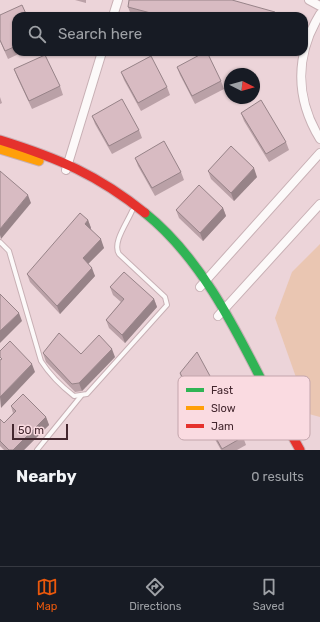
<!DOCTYPE html>
<html lang="en">
<head>
<meta charset="utf-8">
<style>
  body { margin:0; font-family:Rubik,sans-serif; background:#242831; color:#f1f3f6 }
  .compass { position:absolute; left:224px; top:68px; width:36px; height:36px; border-radius:50%; background:#171b24; box-shadow:0 1px 3px #0004; rotate:96deg }
  .scale { position:absolute; left:12px; bottom:10px; width:56px; box-sizing:border-box; padding-left:4px; border:2px solid #44272f; border-top:0; font-size:11px; line-height:14px; white-space:nowrap; color:#44272f; -webkit-text-stroke:3px #fadbe1; paint-order:stroke }
  .list { margin:0; padding:0; list-style:none }
  h2 { display:flex; justify-content:space-between; align-items:center; height:52px; margin:0; padding:0 16px; font-size:17px }
  h2 small { font-size:13px; font-weight:400; color:#9ea1a6 }
  .icon { flex:none; width:22px; height:22px; fill:none; stroke:currentColor; stroke-width:2; stroke-linecap:round; stroke-linejoin:round }
  .map { position:relative; flex:none; width:320px; height:450px; overflow:hidden }
  .search { position:absolute; background:#171b24; box-shadow:0 1px 3px #0004; left:12px; right:12px; top:12px; height:44px; display:flex; align-items:center; gap:10px; box-sizing:border-box; padding:0 14px; border-radius:12px; color:#9ea1a6; font-size:15px }
  .sheet { height:116px; background:#171b24 }
  nav { display:flex; justify-content:space-around; align-items:center; box-sizing:border-box; height:56px; border-top:1px solid #363941; background:#171b24; font-size:11px; color:#9ea1a6 }
  nav a { display:grid; justify-items:center; gap:2px }
  nav .on { color:#ea580c }
  .map>svg:first-child { display:block }
  .green { fill:#eac6b2 }
  .lines { fill:none; stroke-linecap:round; stroke-linejoin:round }
  .lane-casing { stroke:#c8b0b5; stroke-width:6 }
  .street-casing { stroke:#c8b0b5; stroke-width:10 }
  .fast-casing { stroke:#c8b0b5; stroke-width:11 }
  .slow-casing { stroke:#c8b0b5; stroke-width:11 }
  .jam-casing { stroke:#c8b0b5; stroke-width:11 }
  .lane { stroke:#fcf9f9; stroke-width:4 }
  .street { stroke:#fcf9f9; stroke-width:8 }
  .fast { stroke:#30b455; stroke-width:9 }
  .slow { stroke:#ff9f0a; stroke-width:9 }
  .jam { stroke:#e5322d; stroke-width:9 }
  .wall { fill:#baa1a7 }
  .shaded-wall { fill:#978388 }
  .building { fill:#d8bbc2; stroke:#978388 }
  .key { fill:#fadbe1; stroke:#c3a5ac; stroke-width:1 }
  .key-label { font-size:11px; fill:#44272f }
</style>
</head>
<body>
<div class="map">
<svg width="320" height="450" viewBox="0 0 320 450">
  <rect width="100%" height="100%" fill="#ecd4d9"/>
  <path class="green" d="M320 244V417L309 414 275 318 292 272Z"/>
  <g class="lines">
    <defs>
      <g id="lane">
        <path d="M0 242 9 251 41 361C50 375 61 386 74 396L87 394 167 305 165 297 119 254C112 243 127 223 132 211"/>
        <path d="M37 450 81 396"/>
      </g>
      <g id="street">
        <path d="M309 0 320 6"/>
        <path d="M320 14C295 55 295 98 320 139"/>
        <path d="M113 16 118 0"/>
        <path d="M66 170 102 52"/>
        <path d="M200 287 320 153"/>
        <path d="M218 316 320 204"/>
      </g>
      <path id="fast" d="M145 213C200 257 234 326 265 387"/>
      <path id="slow" d="M0 149 39 161"/>
      <g id="jam">
        <path d="M0 140C58 158 98 175 145 213"/>
        <path d="M265 387 300 450"/>
      </g>
    </defs>
    <use href="#lane" class="lane-casing"/>
    <use href="#street" class="street-casing"/>
    <use href="#fast" class="fast-casing"/>
    <use href="#slow" class="slow-casing"/>
    <use href="#jam" class="jam-casing"/>
    <use href="#lane" class="lane"/>
    <use href="#street" class="street"/>
    <use href="#fast" class="fast"/>
    <use href="#slow" class="slow"/>
    <use href="#jam" class="jam"/>
  </g>
  <g class="wall">
    <path d="M75 0H86V3Z"/>
    <path d="M128 7 275 12 277 16H135L131 15Z"/>
    <path d="M0 15 16 16V52H23L8 59 0 41Z"/>
    <path d="M177 67 221 81 224 89 195 104 180 75Z"/>
    <path d="M14 69 60 86 63 95 32 109 17 77Z"/>
    <path d="M121 72 167 87 170 95 141 111 124 80Z"/>
    <path d="M0 97 2 103 0 104Z"/>
    <path d="M241 113 286 142 289 150 269 162 244 121Z"/>
    <path d="M92 116 139 130 142 138 112 154 95 124Z"/>
    <path d="M135 158 181 172 184 180 155 196 138 166Z"/>
    <path d="M208 171 257 177 234 201 211 179Z"/>
    <path d="M223 208 226 216 203 241 179 218 176 210Z"/>
    <path d="M88 220 91 228V229L104 248 88 264 95 276 60 314 30 282 27 274Z"/>
    <path d="M110 287 154 299 157 307 125 343 109 328 106 320 121 302 113 295Z"/>
    <path d="M43 353 81 354 115 357 82 391 75 392 46 362Z"/>
    <path d="M180 373 243 437 246 445 237 450H221L182 381Z"/>
    <path d="M11 406 46 417 49 425 24 450H4L0 446V419L4 423 13 413Z"/>
  </g>
  <g class="shaded-wall">
    <path d="M254 168 257 177 234 201 231 193Z"/>
    <path d="M28 195 31 203 1 239 0 235V229Z"/>
    <path d="M223 208 226 216 203 241 200 233Z"/>
    <path d="M88 220 91 228 88 232 85 224Z"/>
    <path d="M101 239 104 248 86 266 83 258Z"/>
    <path d="M92 268 95 276 60 314 57 306Z"/>
    <path d="M154 299 157 307 125 343 122 335Z"/>
    <path d="M19 313 22 321 0 343V331Z"/>
    <path d="M112 349 115 357 82 391 79 383Z"/>
    <path d="M32 364 35 372 1 408 0 397Z"/>
    <path d="M46 417 49 425 24 450H13Z"/>
  </g>
  <g class="building">
    <path d="M129 0H232L275 12 274 16H162L128 7Z"/>
    <path d="M22 5 27 16H16V46L5 51 0 40V15Z"/>
    <path d="M205 52H207L221 81 192 96 177 67Z"/>
    <path d="M45 55 60 86 29 101 14 69Z"/>
    <path d="M151 56 167 87 138 103 121 72Z"/>
    <path d="M122 99 139 130 109 146 92 116Z"/>
    <path d="M261 100 286 142 266 154 241 113Z"/>
    <path d="M164 141 181 172 152 188 135 158Z"/>
    <path d="M231 146 254 168 231 193 208 171Z"/>
    <path d="M0 171 28 195 0 229Z"/>
    <path d="M199 185 223 208 200 233 176 210Z"/>
    <path d="M80 213 88 220 85 224 101 239 83 258 92 268 57 306 27 274Z"/>
    <path d="M124 272 154 299 122 335 106 320 124 299 110 287Z"/>
    <path d="M0 294 19 313 0 331Z"/>
    <path d="M59 333 81 354 99 335 112 349 79 383 72 384 43 353Z"/>
    <path d="M10 341 32 364 0 397V360L2 359 0 357V351Z"/>
    <path d="M197 352 243 437 222 449 180 373Z"/>
    <path d="M23 394 46 417 13 450H9L0 441V419L4 423 16 411 11 406Z"/>
  </g>
  <rect x="178" y="376" width="132" height="64" rx="6" class="key"/>
  <rect x="186" y="388" width="18" height="4" fill="#30b455"/>
  <rect x="186" y="406" width="18" height="4" fill="#ff9f0a"/>
  <rect x="186" y="424" width="18" height="4" fill="#e5322d"/>
  <g class="key-label">
    <text x="211" y="394">Fast</text>
    <text x="211" y="412">Slow</text>
    <text x="211" y="430">Jam</text>
  </g>
</svg>
<svg class="compass" viewBox="-18 -18 36 36"><path d="M0-13l5 13h-10z" fill="#e53935"/><path d="M0 13l5-13h-10z" fill="#9ea1a6"/></svg>
<div class="scale">50 m</div>
<div class="search"><svg class="icon" aria-label="search" viewBox="0 0 24 24"><circle cx="10" cy="10" r="6"/><path d="M15 15l6 6"/></svg>Search here</div>
</div>
<section class="sheet">
<h2>Nearby<small>0 results</small></h2>
<ul class="list">
</ul>
</section>
<nav>
<a class="on"><svg class="icon" aria-label="map" viewBox="0 0 24 24"><path d="M3 6l6-2 6 2 6-2v14l-6 2-6-2-6 2zM9 4v14M15 6v14"/></svg>Map</a>
<a><svg class="icon" aria-label="directions" viewBox="0 0 24 24"><path d="M12 3l9 9-9 9-9-9zM9 14v-3h6M13 9l2 2-2 2"/></svg>Directions</a>
<a><svg class="icon" aria-label="saved" viewBox="0 0 24 24"><path d="M7 4h10v16l-5-4-5 4z"/></svg>Saved</a>
</nav>
</body>
</html>
